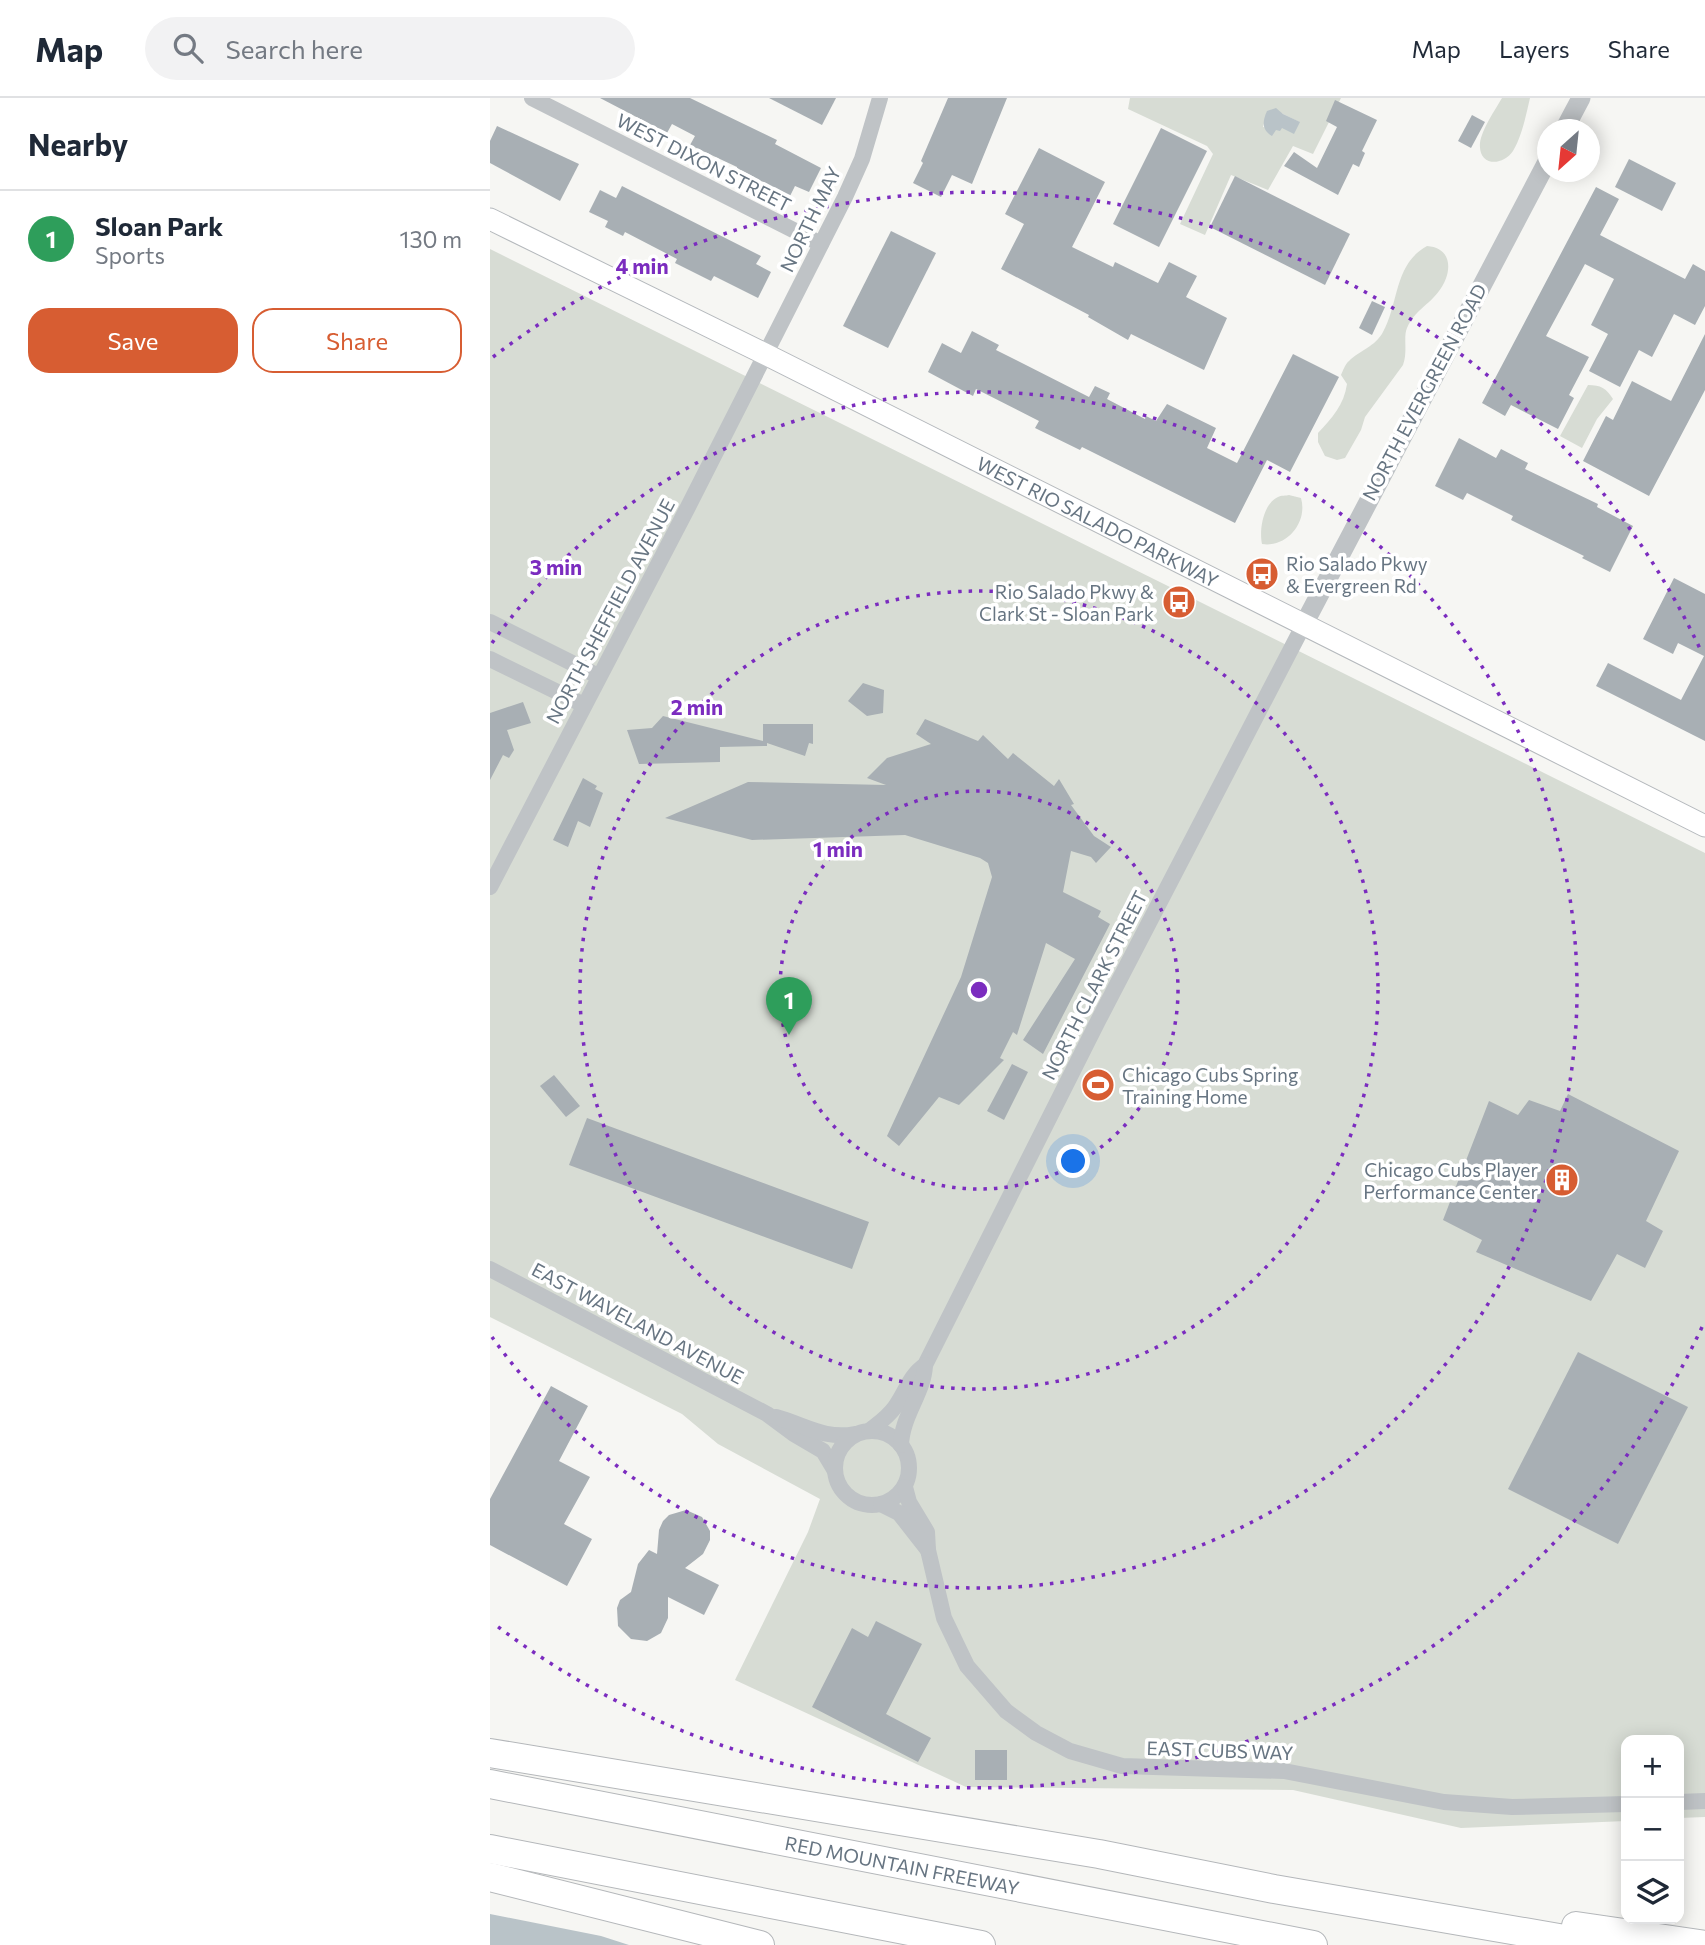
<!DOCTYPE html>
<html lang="en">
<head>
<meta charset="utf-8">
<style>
  body { margin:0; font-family:Commissioner,sans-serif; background:#f2f2f3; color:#1f2937 }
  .controls { position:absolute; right:21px; bottom:21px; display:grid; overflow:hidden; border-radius:14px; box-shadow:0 4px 18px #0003 }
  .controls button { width:63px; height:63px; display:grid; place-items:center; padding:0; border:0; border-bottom:2px solid #e0e1e3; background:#fff; color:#1f2937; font:35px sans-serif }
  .compass { position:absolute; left:1047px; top:21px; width:63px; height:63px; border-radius:50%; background:#fff; box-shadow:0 4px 18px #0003; rotate:207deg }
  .you { position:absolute; left:584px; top:1064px; width:24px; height:24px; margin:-18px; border:5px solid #fff; border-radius:50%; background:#1a73e8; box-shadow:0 0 0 10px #1a73e833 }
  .badge { display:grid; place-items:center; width:46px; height:46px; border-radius:50%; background:#d75d32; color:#fff; font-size:23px; font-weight:700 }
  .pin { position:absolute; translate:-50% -58px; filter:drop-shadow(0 2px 4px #0008) }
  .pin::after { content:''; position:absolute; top:37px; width:24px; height:21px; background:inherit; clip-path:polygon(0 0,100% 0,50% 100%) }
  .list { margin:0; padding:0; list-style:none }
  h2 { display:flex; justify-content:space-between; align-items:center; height:91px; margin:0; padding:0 28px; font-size:30px }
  h2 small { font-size:23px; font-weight:400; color:#747a83 }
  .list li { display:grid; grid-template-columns:46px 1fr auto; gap:21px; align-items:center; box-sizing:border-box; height:98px; padding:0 28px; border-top:2px solid #e0e1e3 }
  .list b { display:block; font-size:26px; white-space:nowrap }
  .list p { margin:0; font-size:23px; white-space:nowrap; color:#747a83 }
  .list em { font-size:23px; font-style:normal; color:#747a83 }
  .actions { display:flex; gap:14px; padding:21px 28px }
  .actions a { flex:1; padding:16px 0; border:2px solid #d75d32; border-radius:21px; text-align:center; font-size:24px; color:#d75d32 }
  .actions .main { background:#d75d32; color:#fff }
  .icon { flex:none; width:38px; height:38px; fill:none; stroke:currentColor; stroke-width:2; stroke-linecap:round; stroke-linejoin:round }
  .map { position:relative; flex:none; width:1215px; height:1847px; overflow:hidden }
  header { display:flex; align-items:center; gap:42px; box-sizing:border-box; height:98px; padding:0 35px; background:#fff; border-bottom:2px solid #e0e1e3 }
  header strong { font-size:33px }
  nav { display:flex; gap:38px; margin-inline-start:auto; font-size:24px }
  .search { width:490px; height:63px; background:#f2f2f3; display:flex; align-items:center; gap:18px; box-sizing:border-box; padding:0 24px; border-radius:38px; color:#747a83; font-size:26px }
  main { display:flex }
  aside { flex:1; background:#fff }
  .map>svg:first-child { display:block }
  .green { fill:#d7dcd4; fill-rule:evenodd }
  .water { fill:#b9c3c8 }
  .building { fill:#a8afb4 }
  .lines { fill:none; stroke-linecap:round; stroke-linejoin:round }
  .secondary-casing { stroke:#b4b8bc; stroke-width:23 }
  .motorway-casing { stroke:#b4b7ba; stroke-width:30 }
  .minor { stroke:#bfc3c6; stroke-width:16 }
  .tertiary { stroke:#bfc3c6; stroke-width:19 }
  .secondary { stroke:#fff; stroke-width:21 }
  .motorway { stroke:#fff; stroke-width:28 }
  .ring { fill:none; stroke:#7b2cbf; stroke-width:3.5; stroke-dasharray:3.5 7 }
  .labels { text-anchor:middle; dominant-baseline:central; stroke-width:7; stroke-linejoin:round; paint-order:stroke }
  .street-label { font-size:19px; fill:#677582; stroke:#fff }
  .poi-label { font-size:19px; fill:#677582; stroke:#fff; text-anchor:start }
  .centre { fill:#7b2cbf; stroke:#fff; stroke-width:3.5 }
  .ring-label { font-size:21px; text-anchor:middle; font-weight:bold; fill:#7b2cbf; stroke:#fff; stroke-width:7; stroke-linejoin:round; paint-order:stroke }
</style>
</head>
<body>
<header>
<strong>Map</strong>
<div class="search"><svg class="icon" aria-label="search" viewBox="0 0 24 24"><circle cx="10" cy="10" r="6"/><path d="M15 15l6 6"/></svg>Search here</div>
<nav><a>Map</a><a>Layers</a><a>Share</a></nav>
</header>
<main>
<aside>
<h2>Nearby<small></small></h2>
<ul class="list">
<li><span class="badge" style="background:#2e9e5b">1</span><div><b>Sloan Park</b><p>Sports</p></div><em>130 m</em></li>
</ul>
<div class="actions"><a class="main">Save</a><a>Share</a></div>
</aside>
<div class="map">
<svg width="1215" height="1847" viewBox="0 0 1215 1847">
  <rect width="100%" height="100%" fill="#f6f6f3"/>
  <g class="green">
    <path d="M640 0H851L823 56 803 48 778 92 741 77 715 137 690 126 723 56 717 48 638 11ZM785 12 809 24 804 35 792 29 786 31 773 29 777 14Z"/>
    <path d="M1012 0H1040C1036 17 1032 38 1023 53 1012 69 988 68 990 45 992 31 1005 12 1012 0Z"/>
    <path d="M937 148C964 150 962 176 949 193 939 207 925 212 917 230 913 239 918 254 913 267L875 319 871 332 855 360 847 362 835 358 828 344V335C842 320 854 307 857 286L851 277C853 273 855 266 859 263 870 252 885 249 893 234 909 205 904 166 937 148Z"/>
    <path d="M0 151 1215 755V1719L1189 1720V1642H1136V1723L971 1730 803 1692 476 1689 245 1582 318 1434 330 1401 228 1346 192 1316 0 1219Z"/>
    <path d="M1098 287C1111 287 1116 290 1123 301L1107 321 1092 350 1070 338Z"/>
    <path d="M799 397 811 400C818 424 797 450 772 446 769 432 773 406 788 399 791 397 796 398 799 397Z"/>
  </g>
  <g class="water">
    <path d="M786 10 793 16 810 24 804 36 792 30 790 33 786 32 782 38C772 32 772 24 777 13Z"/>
    <path d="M0 1816 111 1838 139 1847H0Z"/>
  </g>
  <g class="building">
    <path d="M110 0H200L287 42 285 46 331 70 319 94 305 88 299 100 276 88 277 86 247 70V69L200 47 205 38 182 26 177 35Z"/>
    <path d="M279 0H346L332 27Z"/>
    <path d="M458 0H517L482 86 462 77 451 99 423 85 433 65 431 63Z"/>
    <path d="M845 2 887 22 872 53 875 55 869 69 863 66 848 97 794 68 804 54 827 70 847 29 836 23Z"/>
    <path d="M982 17 995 24 981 50 968 43Z"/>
    <path d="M7 28 89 66 70 103 0 65V43Z"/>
    <path d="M671 30 717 53 669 149 623 126Z"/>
    <path d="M549 50 615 84 582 149 623 169 625 164 668 185 679 164 707 178 696 199 737 220 714 272 641 236 638 242 598 219 599 217 511 171 534 126 515 116Z"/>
    <path d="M1139 61 1186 85 1172 113 1125 89Z"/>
    <path d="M745 78 860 136 835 187 720 129Z"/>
    <path d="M132 88 271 158 266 166 281 174 268 200 224 178 221 183 185 165 187 161 135 134 133 138 115 129 118 123 99 114 110 92 126 100Z"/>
    <path d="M1106 89 1129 101 1110 137 1195 181 1203 166 1215 173V208L1205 227 1184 216 1162 259 1149 252 1130 289 1099 273 1118 236 1101 227 1124 181 1095 166 1056 238 1099 259 1079 297 1084 300 1068 331 1021 307 1015 318 992 305Z"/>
    <path d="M401 133 446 155 398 250 353 228Z"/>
    <path d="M882 203 895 209 882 237 869 230Z"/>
    <path d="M482 233 509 247 506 252 599 299 605 288 620 295 617 301 655 321 656 318 666 323 677 306 726 330 717 350 747 365 803 256 849 279 800 374 777 362 745 425 592 349 590 352 545 330 549 323 486 291 483 298 438 274 452 245 471 255Z"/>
    <path d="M1215 236V292L1159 398 1093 363 1116 318 1123 322 1142 283 1181 303Z"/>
    <path d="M969 340 1006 360 1011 351 1038 365 1035 371 1108 406 1107 409 1143 428 1120 474 1092 460 1094 458 1021 422 1023 418 977 395 973 402 945 388Z"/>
    <path d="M1184 480 1215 496V643L1106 588 1118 565 1191 602 1214 558 1188 545 1183 556 1153 541Z"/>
    <path d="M373 585 394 592 393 615 377 618 358 603Z"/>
    <path d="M33 604 41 625 17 632 24 652 19 660 13 657 0 682V615Z"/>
    <path d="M173 618 273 643V626H323V646L319 645 315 658 277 645V648L230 649V664L149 666 137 632 162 630Z"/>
    <path d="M435 621 488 643 493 637 518 661 523 655 564 688 569 681 584 706 581 707 604 738 621 749 606 765 601 759 581 753 573 794 611 813 608 819 620 826 553 956 533 942 585 861 556 845 527 937 523 934 510 960 514 962 469 1007 449 999 409 1048 397 1038 471 879 502 779 498 765 490 760 415 737 262 742 175 720 258 684 396 687 377 680 397 660 441 646 426 636Z"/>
    <path d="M93 680 107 688 105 691 113 695 100 729 88 723 78 749 63 742Z"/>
    <path d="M522 966 538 974 514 1022 497 1013Z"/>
    <path d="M64 977 90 1008 76 1019 50 988Z"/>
    <path d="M1078 996 1189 1053 1156 1123 1173 1133 1155 1170 1127 1156 1101 1203 986 1154 992 1142 953 1122 999 1003 1028 1017 1039 1002 1070 1013Z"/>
    <path d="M97 1020 379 1124 362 1171 79 1067Z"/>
    <path d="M1088 1254 1198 1309 1128 1446 1018 1391Z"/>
    <path d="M61 1288 98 1308 69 1363 100 1379 74 1426 102 1441 77 1488 0 1447V1401Z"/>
    <path d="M196 1412 212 1419 220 1433V1442L213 1456 195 1470 229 1487 214 1517 178 1499V1520L171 1535 157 1543 141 1541 128 1528 127 1510 130 1502 141 1494 148 1466 159 1452 167 1456 169 1432 173 1423 179 1417Z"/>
    <path d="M386 1523 432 1546 396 1616 441 1640 428 1664 322 1609 362 1530 378 1539Z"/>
    <rect x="485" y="1652" width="32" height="30"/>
  </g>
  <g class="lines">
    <defs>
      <g id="secondary">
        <path id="s1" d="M0 121 275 256 1215 728"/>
      </g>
      <g id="motorway">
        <path d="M0 1655 609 1756 784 1791 1109 1847"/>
        <path id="s2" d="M0 1686 823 1847"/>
        <path d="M0 1751 491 1847"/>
        <path d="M0 1779 270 1847"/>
        <path d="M1086 1828 1215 1847"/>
      </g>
    </defs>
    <use href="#secondary" class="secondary-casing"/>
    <use href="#motorway" class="motorway-casing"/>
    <g class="minor">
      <path d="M42 0 331 146"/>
      <path d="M0 524 108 578"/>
      <path d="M0 561 94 607"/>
      <path d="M0 789 198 409 355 99 372 61 390 0"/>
      <path d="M0 1171 277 1316 304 1336 333 1353 345 1373"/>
      <path d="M286 1319C315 1327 335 1342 365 1336"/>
      <circle cx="382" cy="1370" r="37"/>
      <path d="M379 1333C389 1325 398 1319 405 1309 416 1294 419 1278 435 1267L608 923 813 528"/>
      <path d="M411 1347C412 1317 434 1295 435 1267"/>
      <path d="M415 1389 419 1404 437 1434 438 1452 454 1520 477 1568 516 1613 546 1635 580 1653 632 1668 794 1673 954 1704 1022 1709 1136 1706"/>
      <path d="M391 1406 409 1415 438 1452"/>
      <path d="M1189 1704 1215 1703"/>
    </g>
    <g class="tertiary">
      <path d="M1074 32 1091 0"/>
      <path d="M813 528 1058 62"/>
    </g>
    <use href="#secondary" class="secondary"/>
    <use href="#motorway" class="motorway"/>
  </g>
  <g class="ring">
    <circle cx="489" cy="892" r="199"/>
    <circle cx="489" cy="892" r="399"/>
    <path d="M2 545A598 598 0 1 1 2 1239"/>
    <path d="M1212 1229A798 798 0 0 1 3 1525M3 259A798 798 0 0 1 1212 555"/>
  </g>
  <defs>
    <symbol id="bus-disc" viewBox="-11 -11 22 22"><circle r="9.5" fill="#d75d32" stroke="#fff"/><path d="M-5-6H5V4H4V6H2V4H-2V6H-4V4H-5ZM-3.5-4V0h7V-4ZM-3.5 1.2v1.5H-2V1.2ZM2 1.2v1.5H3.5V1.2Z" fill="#fff"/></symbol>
    <symbol id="stadium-disc" viewBox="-11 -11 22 22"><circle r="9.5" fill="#d75d32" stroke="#fff"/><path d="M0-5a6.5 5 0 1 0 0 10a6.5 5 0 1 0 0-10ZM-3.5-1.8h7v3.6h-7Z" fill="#fff"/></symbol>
    <symbol id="building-disc" viewBox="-11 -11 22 22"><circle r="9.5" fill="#d75d32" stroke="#fff"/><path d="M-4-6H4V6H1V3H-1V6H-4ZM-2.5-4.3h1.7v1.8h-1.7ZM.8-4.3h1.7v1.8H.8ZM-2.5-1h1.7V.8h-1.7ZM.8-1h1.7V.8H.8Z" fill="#fff"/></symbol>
  </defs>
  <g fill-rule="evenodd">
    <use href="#bus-disc" x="753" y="457" width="38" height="38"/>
    <use href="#bus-disc" x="670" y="485" width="38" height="38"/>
    <use href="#stadium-disc" x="589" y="968" width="38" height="38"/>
    <use href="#building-disc" x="1053" y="1063" width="38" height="38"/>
  </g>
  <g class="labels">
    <g class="street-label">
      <text transform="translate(214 64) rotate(27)">WEST DIXON STREET</text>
      <text transform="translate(320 121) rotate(-64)">NORTH MAY</text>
      <text transform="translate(934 294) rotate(-62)">NORTH EVERGREEN ROAD</text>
      <text stroke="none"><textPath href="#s1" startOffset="679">WEST RIO SALADO PARKWAY</textPath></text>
      <text transform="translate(120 513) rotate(-62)">NORTH SHEFFIELD AVENUE</text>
      <text transform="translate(604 887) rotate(-63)">NORTH CLARK STREET</text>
      <text transform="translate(148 1225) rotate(28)">EAST WAVELAND AVENUE</text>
      <text transform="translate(730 1652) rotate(2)">EAST CUBS WAY</text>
      <text stroke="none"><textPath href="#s2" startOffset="420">RED MOUNTAIN FREEWAY</textPath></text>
    </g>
    <g class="poi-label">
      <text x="796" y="465">Rio Salado Pkwy<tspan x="796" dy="22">&amp; Evergreen Rd</tspan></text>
      <text x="664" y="493" text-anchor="end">Rio Salado Pkwy &amp;<tspan x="664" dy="22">Clark St - Sloan Park</tspan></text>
      <text x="632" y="976">Chicago Cubs Spring<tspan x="632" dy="22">Training Home</tspan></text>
      <text x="1048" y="1071" text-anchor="end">Chicago Cubs Player<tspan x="1048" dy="22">Performance Center</tspan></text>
    </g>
  </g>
  <circle cx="489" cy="892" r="10" class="centre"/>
  <g class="ring-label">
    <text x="152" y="176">4 min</text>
    <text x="66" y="477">3 min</text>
    <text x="207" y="617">2 min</text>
    <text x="348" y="759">1 min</text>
  </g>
</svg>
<div class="controls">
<button>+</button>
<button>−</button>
<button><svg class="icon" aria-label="layers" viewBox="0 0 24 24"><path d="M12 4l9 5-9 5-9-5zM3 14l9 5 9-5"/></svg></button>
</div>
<svg class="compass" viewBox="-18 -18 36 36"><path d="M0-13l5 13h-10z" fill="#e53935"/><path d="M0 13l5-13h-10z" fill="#747a83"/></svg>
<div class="you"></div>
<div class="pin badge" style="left:299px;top:937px;background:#2e9e5b">1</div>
</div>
</main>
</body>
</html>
